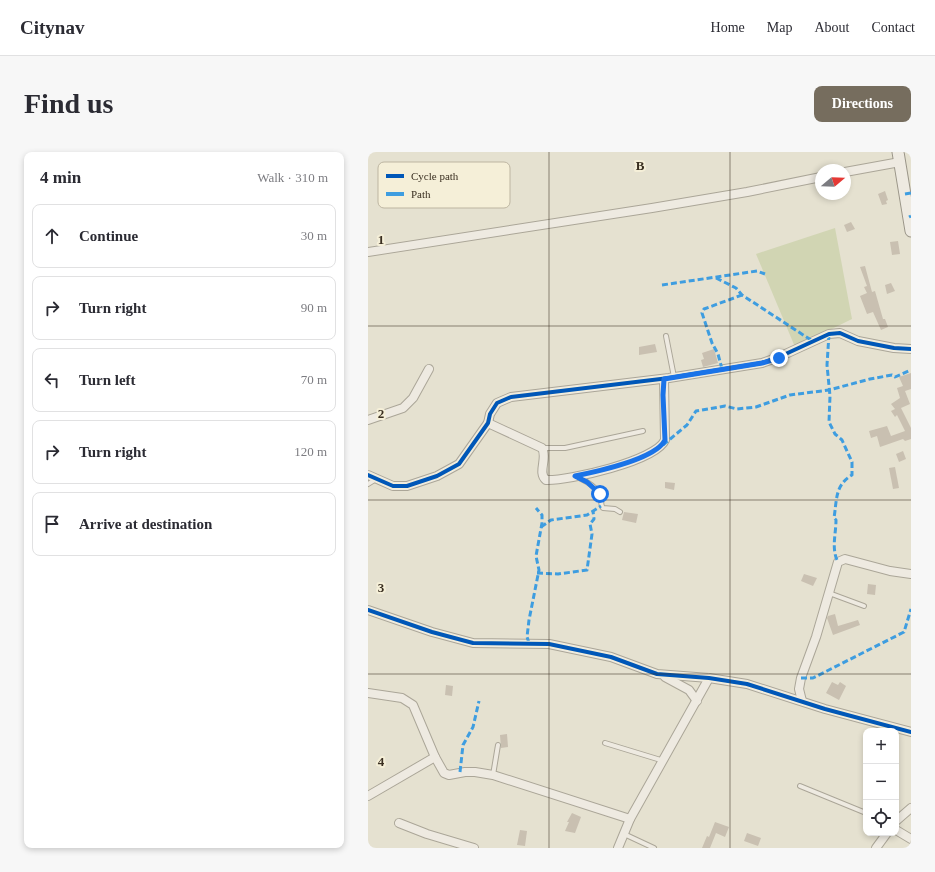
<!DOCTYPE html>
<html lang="en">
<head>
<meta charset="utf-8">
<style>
  body { margin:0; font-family:"Times New Roman",serif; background:#f7f7f7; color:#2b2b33 }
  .controls { position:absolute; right:12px; bottom:12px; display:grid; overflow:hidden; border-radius:8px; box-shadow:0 2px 6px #0003 }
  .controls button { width:36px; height:36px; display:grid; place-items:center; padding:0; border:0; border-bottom:1px solid #e1e1e2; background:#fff; color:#2b2b33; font:20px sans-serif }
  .compass { position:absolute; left:447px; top:12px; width:36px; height:36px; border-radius:50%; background:#fff; box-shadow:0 2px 6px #0003; rotate:71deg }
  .stop { position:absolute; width:12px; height:12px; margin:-9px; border:3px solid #1a73e8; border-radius:50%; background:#fff }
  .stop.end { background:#1a73e8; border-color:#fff; box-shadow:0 1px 4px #0008 }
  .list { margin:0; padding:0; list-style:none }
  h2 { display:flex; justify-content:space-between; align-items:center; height:52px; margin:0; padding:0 16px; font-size:17px }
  h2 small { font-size:13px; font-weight:400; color:#7c7c81 }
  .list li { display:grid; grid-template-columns:26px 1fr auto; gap:12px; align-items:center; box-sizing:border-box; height:64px; margin:0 8px 8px; padding:0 8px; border:1px solid #e1e1e2; border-radius:8px }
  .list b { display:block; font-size:15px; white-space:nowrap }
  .list em { font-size:13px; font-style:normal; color:#7c7c81 }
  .icon { flex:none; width:22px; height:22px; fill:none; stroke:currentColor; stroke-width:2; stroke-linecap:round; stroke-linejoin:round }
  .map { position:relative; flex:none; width:543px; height:696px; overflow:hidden; border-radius:8px }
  header { display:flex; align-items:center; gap:24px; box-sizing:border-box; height:56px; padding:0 20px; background:#fff; border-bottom:1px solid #e1e1e2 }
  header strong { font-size:19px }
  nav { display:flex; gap:22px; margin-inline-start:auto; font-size:14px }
  .intro { display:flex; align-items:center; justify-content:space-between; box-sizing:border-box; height:96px; padding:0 24px }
  h1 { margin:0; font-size:28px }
  .button { padding:10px 18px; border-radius:8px; background:#766d5e; color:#fff; font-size:14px; font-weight:700 }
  main { display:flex; gap:24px; padding:0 24px }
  aside { flex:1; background:#fff; border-radius:8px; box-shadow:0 2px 6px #0003 }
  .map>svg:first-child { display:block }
  .green { fill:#d1d5b3 }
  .building { fill:#c9c0b1 }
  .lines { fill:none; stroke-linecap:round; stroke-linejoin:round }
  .lane-casing { stroke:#aba698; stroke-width:6 }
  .street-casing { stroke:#aba698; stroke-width:10 }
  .secondary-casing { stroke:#9a9588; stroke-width:13 }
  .lane { stroke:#eeeae1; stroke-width:4 }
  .street { stroke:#eeeae1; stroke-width:8 }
  .secondary { stroke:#eeeae1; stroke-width:11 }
  .quiet { stroke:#3e9de0; stroke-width:3; stroke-dasharray:6 3; stroke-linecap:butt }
  .cycleway-casing { stroke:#f5efd8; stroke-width:6 }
  .cycleway { stroke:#0057b8; stroke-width:4 }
  .route { stroke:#1a73e8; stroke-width:5 }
  .grid { fill:none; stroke:#3a2f21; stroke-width:1; stroke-opacity:0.55 }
  .key { fill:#f5efd8; stroke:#bdb5a1; stroke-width:1 }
  .key-label { font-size:11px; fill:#3a2f21 }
  .grid-label { font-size:13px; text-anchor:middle; font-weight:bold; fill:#3a2f21; stroke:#f5efd8; stroke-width:4; stroke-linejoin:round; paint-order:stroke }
</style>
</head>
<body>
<header>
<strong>Citynav</strong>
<nav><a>Home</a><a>Map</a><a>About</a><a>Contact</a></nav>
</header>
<div class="intro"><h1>Find us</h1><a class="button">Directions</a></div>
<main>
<aside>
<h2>4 min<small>Walk · 310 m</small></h2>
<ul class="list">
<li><svg class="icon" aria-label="ahead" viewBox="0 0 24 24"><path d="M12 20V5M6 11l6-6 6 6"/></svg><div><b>Continue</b></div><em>30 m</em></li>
<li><svg class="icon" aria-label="right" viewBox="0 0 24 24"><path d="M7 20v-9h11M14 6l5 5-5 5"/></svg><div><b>Turn right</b></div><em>90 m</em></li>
<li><svg class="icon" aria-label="left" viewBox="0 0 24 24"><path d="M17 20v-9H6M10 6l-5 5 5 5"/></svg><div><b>Turn left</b></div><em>70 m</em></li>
<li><svg class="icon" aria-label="right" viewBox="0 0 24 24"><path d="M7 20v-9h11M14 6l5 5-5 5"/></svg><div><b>Turn right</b></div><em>120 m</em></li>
<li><svg class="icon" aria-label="arrive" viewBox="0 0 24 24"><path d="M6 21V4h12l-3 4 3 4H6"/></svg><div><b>Arrive at destination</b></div></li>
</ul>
</aside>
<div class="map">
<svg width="543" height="696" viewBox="0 0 543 696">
  <rect width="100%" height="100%" fill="#e5e1d0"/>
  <path class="green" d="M467 76 484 167 427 195 388 102Z"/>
  <g class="building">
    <path d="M517 39 520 48 518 49 519 52 514 53 510 42Z"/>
    <path d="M483 70 487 77 479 80 476 73Z"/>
    <path d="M530 89 532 102 524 103 522 90Z"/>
    <path d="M497 114 504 140 507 139 515 167H517L520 175 513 178 505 160 499 162 492 144 499 141 496 135 499 134 492 115Z"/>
    <path d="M523 131 527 139 519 142 517 133Z"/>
    <path d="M287 192 289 200 271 203V195Z"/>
    <path d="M346 197 350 211 335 215 333 208 336 207 334 201Z"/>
    <path d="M543 221V237L537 239 542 252 533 256 543 276V287L537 289 535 287 512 295 509 284 503 286 501 279 519 274 523 284 537 279 529 263 527 265 523 259 527 257 523 252 532 246 529 236 535 234 531 225Z"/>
    <path d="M535 299 538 307 531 310 528 302Z"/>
    <path d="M527 315 531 336 525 337 521 316Z"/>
    <path d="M297 330 307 331 306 338 297 336Z"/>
    <path d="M256 360 270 362 268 371 254 368Z"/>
    <path d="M436 422 449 426 445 434 433 429Z"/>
    <path d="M500 432 508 433 507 443 499 442Z"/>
    <path d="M467 462 470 474 490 468 492 473 465 483 459 466 460 464Z"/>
    <path d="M464 530 470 533 472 530 478 534 471 548 458 541Z"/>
    <path d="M78 533 85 534 84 544 77 543Z"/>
    <path d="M139 582 140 595 133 596 132 583Z"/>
    <path d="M204 661 213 665 207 681 197 679 201 670H199Z"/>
    <path d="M347 670 361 675 357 685 348 681 342 696H334L339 684 341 685Z"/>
    <path d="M152 678 159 679 157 694 149 693Z"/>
    <path d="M379 681 393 686 390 694 376 689Z"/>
  </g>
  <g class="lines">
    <defs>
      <g id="lane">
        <path d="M298 184 306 225"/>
        <path d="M175 296H197L275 279"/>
        <path d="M209 325C218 329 232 336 233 347 234 351 232 352 235 356L247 357 252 360"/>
        <path d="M0 332 8 327"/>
        <path d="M461 441 496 454"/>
        <path d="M237 591 296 609"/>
        <path d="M125 623 130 593"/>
        <path d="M432 634 498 661"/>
        <path d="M256 682 286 696"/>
      </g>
      <g id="street">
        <path d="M477 20 532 10"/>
        <path d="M0 100 284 56 379 40 453 25"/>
        <path d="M0 268 35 256 45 246 61 217"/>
        <path d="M120 271 174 296C180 306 169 321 178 328 200 329 288 309 297 288L296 227"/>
        <path d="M0 323 25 334H39L69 324 91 312 120 271 122 262 129 251 143 245 301 226 394 211 411 205 461 182 472 181 490 189 526 196 543 197"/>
        <path d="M0 458 64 480 105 491 181 492 243 505 289 522 341 526 379 532 457 557 543 580"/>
        <path d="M297 525 321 538 329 549"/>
        <path d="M0 541 34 546 45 553 67 605 76 621 81 623 97 620H107L125 623 262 667"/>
        <path d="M434 549 431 537 433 526 448 485 470 410 477 407 522 419 543 422"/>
        <path d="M0 644 67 605"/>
        <path d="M528 669 543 656"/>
        <path d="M31 671 59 682 106 696"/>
        <path d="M528 678 543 687"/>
        <path d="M250 696 262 667 341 526"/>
        <path d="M508 696 519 681"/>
      </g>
      <path id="secondary" d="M530 0 543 79"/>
    </defs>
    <use href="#lane" class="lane-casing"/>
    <use href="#street" class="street-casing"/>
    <use href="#secondary" class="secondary-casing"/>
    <use href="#lane" class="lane"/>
    <use href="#street" class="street"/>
    <use href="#secondary" class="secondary"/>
    <g class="quiet">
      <path d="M537 42 543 41"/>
      <path d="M541 65 543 64"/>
      <path d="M348 126 368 136 374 143 446 190"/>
      <path d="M294 133 389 119 397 122"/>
      <path d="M461 182 459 213 462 244 461 270 467 282 474 288 484 310V323C467 333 469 347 466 366L468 368C468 382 463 397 470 410"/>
      <path d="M354 217 350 202 344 191 334 161 336 157 374 143"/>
      <path d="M295 293 319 273 328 259 357 254 369 257 388 255 422 243 461 238 502 227 524 223 527 225 543 218"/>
      <path d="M173 375 183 368 219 363 233 354"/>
      <path d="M169 421 190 422 219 418 224 382 222 372 226 367 225 359"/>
      <path d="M161 491 159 485 161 468 171 418 168 404 174 371V363L168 356"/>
      <path d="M433 526H445L536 480 543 457"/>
      <path d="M92 620 95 593 105 575 111 549"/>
    </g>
    <defs>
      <g id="cycleway">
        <path d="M0 323 25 334H39L69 324 91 312 120 271 122 262 129 251 143 245 301 226 394 211 411 205 461 182 472 181 490 189 526 196 543 197"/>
        <path d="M0 458 64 480 105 491 181 492 243 505 289 522 341 526 379 532 457 557 543 580"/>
      </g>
    </defs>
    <use href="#cycleway" class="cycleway-casing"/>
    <use href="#cycleway" class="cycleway"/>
  </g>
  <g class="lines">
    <path class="route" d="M232 342 219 330 207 324C227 320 288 307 297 288L295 243 296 227 394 211 411 206"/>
  </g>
  <path class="grid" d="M181 0V696M362 0V696M0 174H543M0 348H543M0 522H543"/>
  <rect x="10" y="10" width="132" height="46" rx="6" class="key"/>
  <rect x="18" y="22" width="18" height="4" fill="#0057b8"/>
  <rect x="18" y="40" width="18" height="4" fill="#3e9de0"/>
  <g class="key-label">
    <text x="43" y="28">Cycle path</text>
    <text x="43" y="46">Path</text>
  </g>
  <g class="grid-label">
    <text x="272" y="18">B</text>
    <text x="13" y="92">1</text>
    <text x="13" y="266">2</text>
    <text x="13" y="440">3</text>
    <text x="13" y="614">4</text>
  </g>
</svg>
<div class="controls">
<button>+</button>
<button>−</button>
<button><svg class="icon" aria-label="locate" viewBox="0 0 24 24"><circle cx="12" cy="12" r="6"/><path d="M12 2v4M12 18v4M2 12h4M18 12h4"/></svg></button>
</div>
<svg class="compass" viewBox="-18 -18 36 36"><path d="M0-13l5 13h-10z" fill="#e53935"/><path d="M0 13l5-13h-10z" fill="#7c7c81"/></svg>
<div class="stop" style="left:232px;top:342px"></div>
<div class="stop end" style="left:411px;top:206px"></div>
</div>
</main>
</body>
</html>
